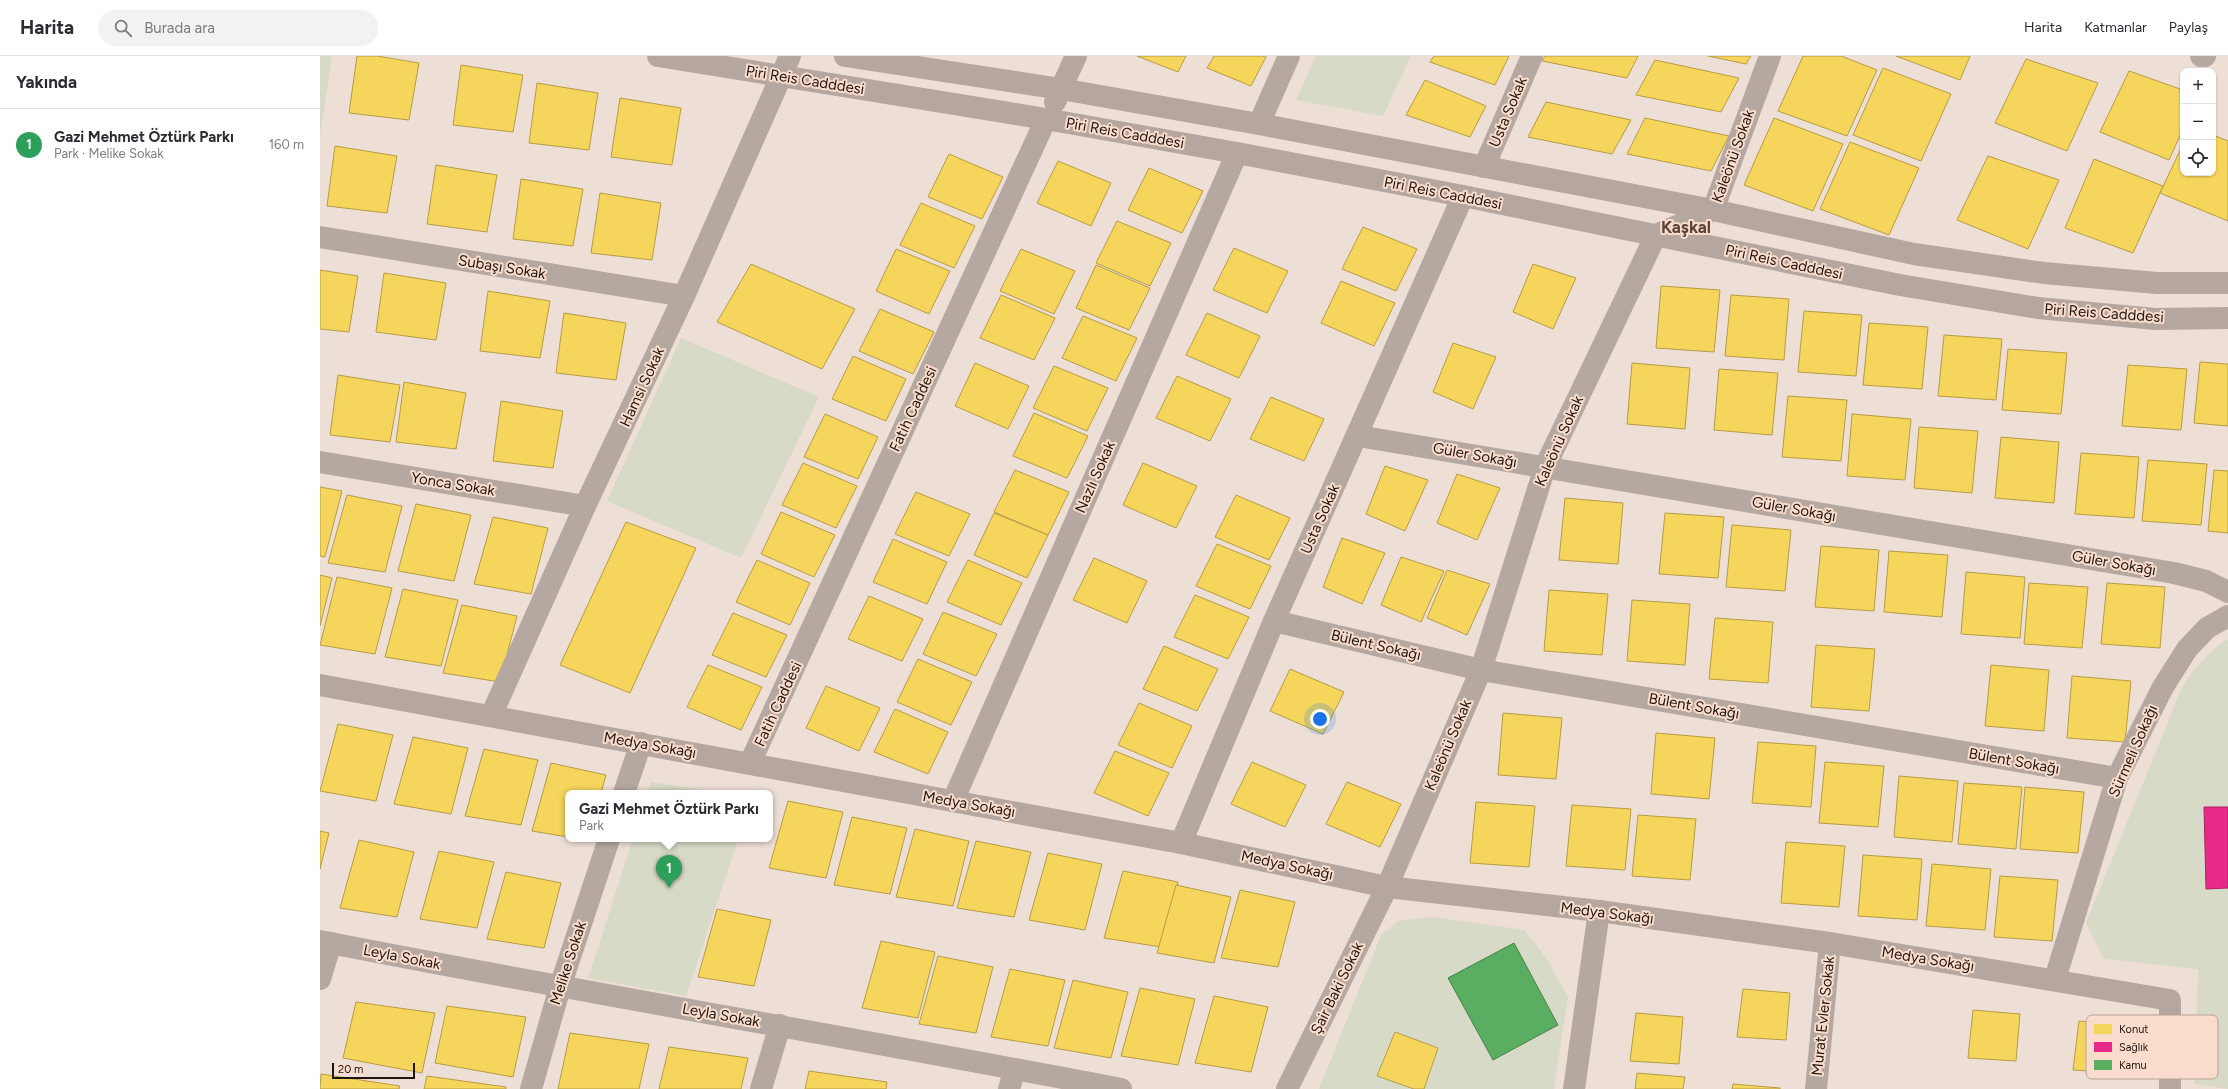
<!DOCTYPE html>
<html lang="tr">
<head>
<meta charset="utf-8">
<style>
  body { margin:0; font-family:Figtree,sans-serif; background:#f2f2f3; color:#2b2b33 }
  .controls { position:absolute; right:12px; top:12px; display:grid; overflow:hidden; border-radius:8px; box-shadow:0 1px 3px #0004 }
  .controls button { width:36px; height:36px; display:grid; place-items:center; padding:0; border:0; border-bottom:1px solid #e1e1e2; background:#fff; color:#2b2b33; font:20px sans-serif }
  .scale { position:absolute; left:12px; bottom:10px; width:83px; box-sizing:border-box; padding-left:4px; border:2px solid #201610; border-top:0; font-size:11px; line-height:14px; white-space:nowrap; color:#201610; -webkit-text-stroke:3px #f9dccc; paint-order:stroke }
  .you { position:absolute; left:1000px; top:663px; width:14px; height:14px; margin:-10px; border:3px solid #fff; border-radius:50%; background:#1a73e8; box-shadow:0 0 0 6px #1a73e833 }
  .badge { display:grid; place-items:center; width:26px; height:26px; border-radius:50%; background:#0b8043; color:#fff; font-size:13px; font-weight:700 }
  .pin { position:absolute; translate:-50% -33px; filter:drop-shadow(0 1px 2px #0008) }
  .pin::after { content:''; position:absolute; top:21px; width:14px; height:12px; background:inherit; clip-path:polygon(0 0,100% 0,50% 100%) }
  .popup { position:absolute; left:245px; top:734px; width:208px; height:52px; box-sizing:border-box; display:grid; place-content:center; border-radius:8px; background:#fff; filter:drop-shadow(0 1px 3px #0005); font-size:13px; white-space:nowrap; color:#7c7c81 }
  .popup b { font-size:15px; color:#2b2b33 }
  .popup::after { content:''; position:absolute; left:50%; top:100%; margin-left:-8px; border:8px solid transparent; border-top-color:#fff }
  .list { margin:0; padding:0; list-style:none }
  h2 { display:flex; justify-content:space-between; align-items:center; height:52px; margin:0; padding:0 16px; font-size:17px }
  h2 small { font-size:13px; font-weight:400; color:#7c7c81 }
  .list li { display:grid; grid-template-columns:26px 1fr auto; gap:12px; align-items:center; box-sizing:border-box; height:72px; padding:0 16px; border-top:1px solid #e1e1e2 }
  .list b { display:block; font-size:15px; white-space:nowrap }
  .list p { margin:0; font-size:13px; white-space:nowrap; color:#7c7c81 }
  .list em { font-size:13px; font-style:normal; color:#7c7c81 }
  .icon { flex:none; width:22px; height:22px; fill:none; stroke:currentColor; stroke-width:2; stroke-linecap:round; stroke-linejoin:round }
  .map { position:relative; flex:none; width:1908px; height:1033px; overflow:hidden }
  header { display:flex; align-items:center; gap:24px; box-sizing:border-box; height:56px; padding:0 20px; background:#fff; border-bottom:1px solid #e1e1e2 }
  header strong { font-size:19px }
  nav { display:flex; gap:22px; margin-inline-start:auto; font-size:14px }
  .search { width:280px; height:36px; background:#f2f2f3; display:flex; align-items:center; gap:10px; box-sizing:border-box; padding:0 14px; border-radius:22px; color:#7c7c81; font-size:15px }
  main { display:flex }
  aside { flex:1; background:#fff }
  .map>svg:first-child { display:block }
  .green { fill:#d7dac6 }
  .homes { fill:#f6d55c; stroke:#b69c45 }
  .health { fill:#e7298a; stroke:#ab2365 }
  .public { fill:#5aae61; stroke:#498049 }
  .lines { fill:none; stroke-linecap:round; stroke-linejoin:round }
  .street { stroke:#b5a8a1; stroke-width:22 }
  .secondary { stroke:#b5a79f; stroke-width:22 }
  .labels { text-anchor:middle; dominant-baseline:central; stroke-width:4; stroke-linejoin:round; paint-order:stroke }
  .street-label { font-size:15px; fill:#201610; stroke:#f9dccc }
  .quarter-label { font-size:17px; font-weight:bold; fill:#5b4436; stroke:#f9dccc }
  .key { fill:#f9dccc; stroke:#b8a194; stroke-width:1 }
  .key-label { font-size:11px; fill:#201610 }
</style>
</head>
<body>
<header>
<strong>Harita</strong>
<div class="search"><svg class="icon" aria-label="search" viewBox="0 0 24 24"><circle cx="10" cy="10" r="6"/><path d="M15 15l6 6"/></svg>Burada ara</div>
<nav><a>Harita</a><a>Katmanlar</a><a>Paylaş</a></nav>
</header>
<main>
<aside>
<h2>Yakında<small></small></h2>
<ul class="list">
<li><span class="badge" style="background:#2e9e5b">1</span><div><b>Gazi Mehmet Öztürk Parkı</b><p>Park · Melike Sokak</p></div><em>160 m</em></li>
</ul>
</aside>
<div class="map">
<svg width="1908" height="1033" viewBox="0 0 1908 1033">
  <rect width="100%" height="100%" fill="#eedfd6"/>
  <g class="green">
    <path d="M0 0H12L0 82Z"/>
    <path d="M996 0H1091L1063 60 976 44Z"/>
    <path d="M361 282 499 341 421 502 287 445Z"/>
    <path d="M1908 583V751H1884L1886 833 1908 832V1033L1875 1028 1878 913 1784 903 1766 867 1863 629C1876 610 1889 595 1908 583Z"/>
    <path d="M331 726 403 737H327Z"/>
    <path d="M313 783H418L366 940 268 922Z"/>
    <path d="M1113 861 1205 874 1227 903 1248 941 1234 1033H999L1061 879 1078 865Z"/>
  </g>
  <g class="homes">
    <path d="M37 0H57L99 7 89 64 29 57Z"/>
    <path d="M817 0H866L858 16Z"/>
    <path d="M894 0H944L946 1 931 30 887 12Z"/>
    <path d="M1114 0H1189L1175 29 1110 6Z"/>
    <path d="M1225 0H1318L1307 22 1222 5Z"/>
    <path d="M1388 0H1431L1426 8Z"/>
    <path d="M1483 0H1521L1557 14 1527 80 1458 55Z"/>
    <path d="M1576 0H1650L1640 24Z"/>
    <path d="M1706 3 1778 27 1747 95 1675 67Z"/>
    <path d="M1335 4 1419 22 1401 56 1316 39Z"/>
    <path d="M141 9 203 19 193 76 133 69Z"/>
    <path d="M1563 12 1631 38 1601 105 1533 79Z"/>
    <path d="M1809 15 1863 34V73L1849 104 1780 76Z"/>
    <path d="M1105 24 1166 50 1150 81 1086 59Z"/>
    <path d="M217 27 278 37 269 94 209 87Z"/>
    <path d="M300 42 361 52 352 109 291 101Z"/>
    <path d="M1226 46 1311 64 1292 98 1208 81Z"/>
    <path d="M1325 62 1409 80 1391 115 1307 98Z"/>
    <path d="M1454 62 1523 88 1493 155 1424 129Z"/>
    <path d="M1893 79 1908 85V165L1840 137 1863 88V117H1893Z"/>
    <path d="M1530 86 1599 112 1569 179 1500 153Z"/>
    <path d="M15 90 77 100 67 157 7 150Z"/>
    <path d="M629 98 683 121 662 163 608 141Z"/>
    <path d="M1668 100 1739 124 1708 193 1637 164Z"/>
    <path d="M1774 103 1843 130 1813 197 1745 172Z"/>
    <path d="M738 105 791 127 771 170 717 147Z"/>
    <path d="M116 109 177 119 167 176 107 168Z"/>
    <path d="M829 112 883 135 862 177 808 154Z"/>
    <path d="M201 123 263 133 253 190 193 183Z"/>
    <path d="M280 137 341 147 332 204 271 197Z"/>
    <path d="M601 147 655 170 634 212 580 189Z"/>
    <path d="M797 165 851 187 830 230 776 207Z"/>
    <path d="M1043 171 1097 193 1076 235 1022 213Z"/>
    <path d="M914 192 968 215 947 257 893 234Z"/>
    <path d="M576 193 630 215 609 258 556 235Z"/>
    <path d="M701 193 755 215 734 258 680 235Z"/>
    <path d="M431 208 535 253 502 313 397 266Z"/>
    <path d="M1213 208 1256 222 1233 273 1193 256Z"/>
    <path d="M776 209 830 232 809 274 756 252Z"/>
    <path d="M0 214 38 220 29 276 0 273Z"/>
    <path d="M64 217 126 227 116 284 56 276Z"/>
    <path d="M1021 225 1075 247 1054 290 1001 267Z"/>
    <path d="M1341 230 1400 234 1394 296 1336 292Z"/>
    <path d="M168 235 230 245 220 302 160 295Z"/>
    <path d="M681 239 735 262 714 304 660 282Z"/>
    <path d="M1411 239 1469 243 1464 304 1405 300Z"/>
    <path d="M560 253 614 276 593 318 539 295Z"/>
    <path d="M1484 255 1542 259 1536 320 1478 316Z"/>
    <path d="M244 257 306 267 296 324 236 317Z"/>
    <path d="M887 257 940 280 919 322 866 299Z"/>
    <path d="M763 260 817 282 796 325 742 302Z"/>
    <path d="M1549 267 1608 271 1602 333 1543 329Z"/>
    <path d="M1624 279 1682 283 1676 344 1618 340Z"/>
    <path d="M1133 287 1176 301 1153 353 1113 336Z"/>
    <path d="M1688 293 1747 297 1741 358 1682 354Z"/>
    <path d="M533 300 586 323 566 365 512 343Z"/>
    <path d="M1880 306 1908 308V370L1874 367Z"/>
    <path d="M655 307 709 330 688 373 635 350Z"/>
    <path d="M1312 307 1370 312 1365 373 1307 368Z"/>
    <path d="M1808 309 1867 313 1861 374 1802 370Z"/>
    <path d="M734 310 788 332 767 375 713 352Z"/>
    <path d="M1399 313 1458 317 1452 379 1394 374Z"/>
    <path d="M18 319 80 329 70 386 10 379Z"/>
    <path d="M857 320 911 343 890 385 836 362Z"/>
    <path d="M84 326 146 337 136 393 76 386Z"/>
    <path d="M1468 340 1527 344 1521 405 1462 401Z"/>
    <path d="M951 341 1004 363 984 405 930 383Z"/>
    <path d="M181 345 243 355 233 412 173 405Z"/>
    <path d="M714 357 768 380 747 422 693 400Z"/>
    <path d="M505 358 558 381 538 423 484 401Z"/>
    <path d="M1532 358 1591 363 1585 424 1527 420Z"/>
    <path d="M1599 371 1658 375 1652 437 1594 432Z"/>
    <path d="M1681 381 1739 386 1734 447 1675 442Z"/>
    <path d="M1761 397 1819 401 1814 462 1755 458Z"/>
    <path d="M1828 404 1887 408 1881 469 1822 465Z"/>
    <path d="M483 407 537 430 516 472 462 449Z"/>
    <path d="M823 407 877 430 856 472 803 449Z"/>
    <path d="M1065 410 1108 424 1085 475 1046 458Z"/>
    <path d="M695 414 749 436 728 479 674 456Z"/>
    <path d="M1894 414 1908 415V477L1888 475Z"/>
    <path d="M1137 418 1180 432 1157 484 1117 467Z"/>
    <path d="M0 431 22 435 5 501 0 500Z"/>
    <path d="M596 436 650 458 629 500 575 478Z"/>
    <path d="M27 439 82 450 65 516 8 507Z"/>
    <path d="M916 439 970 462 949 504 895 481Z"/>
    <path d="M1245 442 1303 447 1298 508 1239 504Z"/>
    <path d="M96 448 151 459 134 525 78 515Z"/>
    <path d="M461 456 515 479 494 521 441 498Z"/>
    <path d="M674 457 728 479 707 522 654 499Z"/>
    <path d="M1345 457 1404 461 1398 522 1339 518Z"/>
    <path d="M173 461 228 472 211 538 154 528Z"/>
    <path d="M306 466 376 492 310 637 240 609Z"/>
    <path d="M1412 469 1471 474 1465 535 1406 531Z"/>
    <path d="M1022 482 1065 497 1042 548 1003 531Z"/>
    <path d="M573 483 627 506 607 548 553 526Z"/>
    <path d="M897 488 951 510 930 553 876 530Z"/>
    <path d="M1501 490 1559 494 1554 555 1495 551Z"/>
    <path d="M1569 495 1628 499 1622 561 1564 556Z"/>
    <path d="M1081 501 1124 515 1101 566 1061 549Z"/>
    <path d="M774 502 827 525 807 567 753 544Z"/>
    <path d="M437 504 490 527 470 569 416 546Z"/>
    <path d="M648 504 702 527 681 569 627 546Z"/>
    <path d="M1127 514 1170 528 1147 579 1107 562Z"/>
    <path d="M1646 516 1705 521 1700 582 1641 578Z"/>
    <path d="M0 519 12 522 0 570Z"/>
    <path d="M17 521 72 532 55 598 0 589Z"/>
    <path d="M1709 527 1768 531 1762 592 1704 588Z"/>
    <path d="M1787 527 1845 531 1840 592 1781 588Z"/>
    <path d="M83 533 138 544 121 610 65 601Z"/>
    <path d="M1229 534 1288 538 1282 599 1224 595Z"/>
    <path d="M875 539 929 561 908 603 854 581Z"/>
    <path d="M549 540 603 563 582 605 528 583Z"/>
    <path d="M1312 544 1370 548 1365 609 1307 605Z"/>
    <path d="M142 549 197 560 180 626 123 617Z"/>
    <path d="M623 556 677 578 656 620 603 598Z"/>
    <path d="M413 557 467 579 446 621 392 599Z"/>
    <path d="M1395 562 1453 566 1448 627 1389 623Z"/>
    <path d="M1496 589 1555 593 1549 655 1491 651Z"/>
    <path d="M844 590 898 613 877 655 823 633Z"/>
    <path d="M598 603 652 626 631 669 577 646Z"/>
    <path d="M388 609 442 631 421 674 367 651Z"/>
    <path d="M1671 609 1729 614 1724 675 1665 670Z"/>
    <path d="M970 613 1024 636 1003 678 950 655Z"/>
    <path d="M1752 620 1811 625 1805 686 1747 682Z"/>
    <path d="M506 630 560 652 539 695 486 672Z"/>
    <path d="M819 647 872 670 852 712 798 689Z"/>
    <path d="M575 653 628 676 608 718 554 696Z"/>
    <path d="M1183 657 1242 662 1236 723 1178 719Z"/>
    <path d="M18 668 73 679 56 745 0 735Z"/>
    <path d="M1336 677 1395 682 1389 743 1331 738Z"/>
    <path d="M93 681 148 692 131 758 74 748Z"/>
    <path d="M1438 686 1496 690 1491 751 1432 747Z"/>
    <path d="M164 693 218 704 201 769 145 760Z"/>
    <path d="M795 695 849 717 828 760 774 737Z"/>
    <path d="M932 706 986 729 965 771 911 748Z"/>
    <path d="M1505 706 1564 710 1558 771 1499 767Z"/>
    <path d="M231 707 286 719 281 737H248V781L212 775Z"/>
    <path d="M1579 720 1638 725 1632 786 1574 781Z"/>
    <path d="M1027 726 1081 748 1060 791 1006 768Z"/>
    <path d="M1644 727 1702 731 1696 793 1638 788Z"/>
    <path d="M1705 731 1764 736 1758 797 1700 793Z"/>
    <path d="M468 745 523 756 506 822 449 812Z"/>
    <path d="M1156 746 1215 750 1209 811 1150 807Z"/>
    <path d="M1252 749 1311 753 1305 814 1246 810Z"/>
    <path d="M1318 759 1376 763 1370 824 1312 820Z"/>
    <path d="M532 761 587 772 570 838 514 829Z"/>
    <path d="M595 773 649 785 633 850 576 841Z"/>
    <path d="M0 775 9 777 0 813Z"/>
    <path d="M39 784 94 796 77 861 20 852Z"/>
    <path d="M656 785 711 796 694 861 637 852Z"/>
    <path d="M1466 786 1525 790 1519 851 1461 847Z"/>
    <path d="M119 795 174 806 157 872 100 863Z"/>
    <path d="M728 797 782 808 765 874 709 864Z"/>
    <path d="M1543 799 1602 803 1597 864 1538 860Z"/>
    <path d="M1612 808 1671 813 1665 874 1606 870Z"/>
    <path d="M803 815 858 826 841 891 784 882Z"/>
    <path d="M186 816 241 827 224 892 167 883Z"/>
    <path d="M1680 820 1738 824 1732 885 1674 881Z"/>
    <path d="M856 829 911 841 894 907 837 897Z"/>
    <path d="M920 834 975 846 958 911 901 902Z"/>
    <path d="M397 853 451 864 434 930 378 921Z"/>
    <path d="M561 885 615 896 598 962 542 952Z"/>
    <path d="M618 900 673 911 656 977 599 968Z"/>
    <path d="M690 913 745 924 728 990 671 981Z"/>
    <path d="M753 924 808 936 791 1002 734 992Z"/>
    <path d="M820 932 875 943 858 1009 801 1000Z"/>
    <path d="M1423 933 1470 937 1466 984 1417 981Z"/>
    <path d="M894 940 948 951 931 1016 875 1007Z"/>
    <path d="M36 946 115 957 102 1017 23 1002Z"/>
    <path d="M127 950 206 961 193 1021 115 1007Z"/>
    <path d="M1653 954 1700 958 1696 1005 1648 1002Z"/>
    <path d="M1316 957 1363 961 1359 1008 1310 1005Z"/>
    <path d="M1759 965 1806 970 1802 1017 1753 1014Z"/>
    <path d="M1075 976 1118 992 1104 1033H1094L1057 1020Z"/>
    <path d="M250 977 329 988 319 1033H238Z"/>
    <path d="M349 991 428 1002 421 1033H339Z"/>
    <path d="M489 1015 567 1026 566 1033H485Z"/>
    <path d="M1317 1017 1365 1021 1363 1033H1315Z"/>
    <path d="M1 1018 80 1030 79 1033H0Z"/>
    <path d="M107 1020 186 1031V1033H104Z"/>
    <path d="M1413 1028 1460 1032V1033H1412Z"/>
  </g>
  <path class="health" d="M1884 751H1908V832L1886 833Z"/>
  <path class="public" d="M1194 887 1238 969 1173 1004 1128 922Z"/>
  <g class="lines">
    <g class="street">
      <path d="M1881 0H1885"/>
      <path d="M939 68 969 0"/>
      <path d="M1164 111 1212 0"/>
      <path d="M0 181 364 240"/>
      <path d="M1038 380 1854 517 1886 525 1908 536"/>
      <path d="M0 406 265 450"/>
      <path d="M954 565 1161 614 1797 722"/>
      <path d="M171 660 265 450 364 240 470 0"/>
      <path d="M430 707 726 63"/>
      <path d="M304 737 321 687"/>
      <path d="M633 745 917 97"/>
      <path d="M861 787 954 565 1143 140"/>
      <path d="M0 885C266 937 534 982 801 1033"/>
      <path d="M0 923 11 887"/>
      <path d="M1735 923 1797 722 1843 631 1867 593 1887 572 1908 560"/>
      <path d="M211 1033 240 931 289 783"/>
      <path d="M441 1033 460 969"/>
      <path d="M689 1033 695 1013"/>
      <path d="M967 1033 1067 831 1161 614 1225 411 1336 179 1393 154 1450 0"/>
      <path d="M1254 1033 1279 855"/>
      <path d="M1496 1033 1510 887"/>
    </g>
    <g class="secondary">
      <path d="M338 0 726 63 917 97 1143 140 1580 229 1718 252 1835 263 1908 262"/>
      <path d="M525 0 741 33 939 68 1393 154 1594 198 1724 217 1837 227H1908"/>
      <path d="M735 46 756 0"/>
      <path d="M0 629 861 787 1067 831 1279 855 1510 887 1850 944V1033"/>
    </g>
  </g>
  <g class="labels">
    <g class="street-label">
      <text transform="translate(485 24) rotate(9)">Piri Reis Cadddesi</text>
      <text transform="translate(1188 56) rotate(-67)">Usta Sokak</text>
      <text transform="translate(805 77) rotate(10)">Piri Reis Cadddesi</text>
      <text transform="translate(1413 100) rotate(-70)">Kaleönü Sokak</text>
      <text transform="translate(1123 137) rotate(11)">Piri Reis Cadddesi</text>
      <text transform="translate(1464 206) rotate(12)">Piri Reis Cadddesi</text>
      <text transform="translate(182 211) rotate(9)">Subaşı Sokak</text>
      <text transform="translate(1784 257) rotate(4)">Piri Reis Cadddesi</text>
      <text transform="translate(322 331) rotate(-65)">Hamsi Sokak</text>
      <text transform="translate(593 353) rotate(-65)">Fatih Caddesi</text>
      <text transform="translate(1239 385) rotate(-66)">Kaleönü Sokak</text>
      <text transform="translate(1155 399) rotate(10)">Güler Sokağı</text>
      <text transform="translate(775 421) rotate(-66)">Nazlı Sokak</text>
      <text transform="translate(133 428) rotate(9)">Yonca Sokak</text>
      <text transform="translate(1474 453) rotate(10)">Güler Sokağı</text>
      <text transform="translate(1000 463) rotate(-66)">Usta Sokak</text>
      <text transform="translate(1794 507) rotate(10)">Güler Sokağı</text>
      <text transform="translate(1056 589) rotate(13)">Bülent Sokağı</text>
      <text transform="translate(458 648) rotate(-65)">Fatih Caddesi</text>
      <text transform="translate(1374 650) rotate(10)">Bülent Sokağı</text>
      <text transform="translate(330 689) rotate(10)">Medya Sokağı</text>
      <text transform="translate(1128 689) rotate(-67)">Kaleönü Sokak</text>
      <text transform="translate(1813 695) rotate(-66)">Sürmeli Sokağı</text>
      <text transform="translate(1694 705) rotate(10)">Bülent Sokağı</text>
      <text transform="translate(649 748) rotate(10)">Medya Sokağı</text>
      <text transform="translate(967 809) rotate(12)">Medya Sokağı</text>
      <text transform="translate(1287 857) rotate(7)">Medya Sokağı</text>
      <text transform="translate(82 901) rotate(11)">Leyla Sokak</text>
      <text transform="translate(1608 903) rotate(9)">Medya Sokağı</text>
      <text transform="translate(248 907) rotate(-72)">Melike Sokak</text>
      <text transform="translate(1017 932) rotate(-64)">Şair Baki Sokak</text>
      <text transform="translate(401 959) rotate(10)">Leyla Sokak</text>
      <text transform="translate(1503 960) rotate(-84)">Murat Evler Sokak</text>
    </g>
    <g class="quarter-label">
      <text x="1366" y="171">Kaşkal</text>
    </g>
  </g>
  <rect x="1766" y="959" width="132" height="64" rx="6" class="key"/>
  <rect x="1774" y="968" width="18" height="10" fill="#f6d55c"/>
  <rect x="1774" y="986" width="18" height="10" fill="#e7298a"/>
  <rect x="1774" y="1004" width="18" height="10" fill="#5aae61"/>
  <g class="key-label">
    <text x="1799" y="977">Konut</text>
    <text x="1799" y="995">Sağlık</text>
    <text x="1799" y="1013">Kamu</text>
  </g>
</svg>
<div class="controls">
<button>+</button>
<button>−</button>
<button><svg class="icon" aria-label="locate" viewBox="0 0 24 24"><circle cx="12" cy="12" r="6"/><path d="M12 2v4M12 18v4M2 12h4M18 12h4"/></svg></button>
</div>
<div class="scale">20 m</div>
<div class="you"></div>
<div class="pin badge" style="left:349px;top:832px;background:#2e9e5b">1</div>
<div class="popup"><b>Gazi Mehmet Öztürk Parkı</b>Park</div>
</div>
</main>
</body>
</html>
